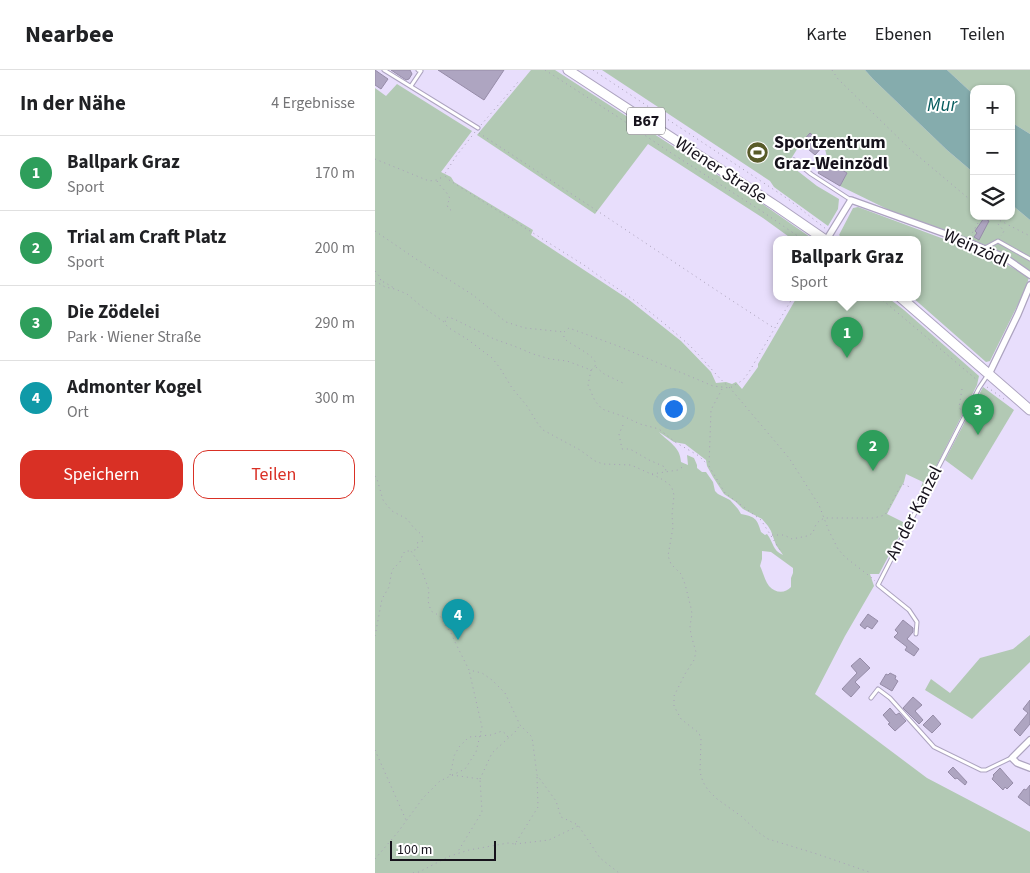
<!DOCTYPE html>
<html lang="de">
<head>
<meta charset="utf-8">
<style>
  body { margin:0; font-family:"Source Sans 3",sans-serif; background:#f2f2f2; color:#202124 }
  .controls { position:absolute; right:15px; top:15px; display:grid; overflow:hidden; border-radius:10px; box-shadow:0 1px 4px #0004 }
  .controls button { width:45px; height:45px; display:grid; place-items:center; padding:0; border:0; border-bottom:1px solid #e0e0e0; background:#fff; color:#202124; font:25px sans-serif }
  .scale { position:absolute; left:15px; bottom:12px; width:106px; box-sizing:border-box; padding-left:5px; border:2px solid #16121c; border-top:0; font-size:14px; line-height:18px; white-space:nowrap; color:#16121c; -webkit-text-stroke:4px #fff; paint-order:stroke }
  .you { position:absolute; left:298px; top:338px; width:18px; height:18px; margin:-12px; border:4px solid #fff; border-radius:50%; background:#1a73e8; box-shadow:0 0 0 8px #1a73e833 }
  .badge { display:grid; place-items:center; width:32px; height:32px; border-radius:50%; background:#d93025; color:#fff; font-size:16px; font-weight:700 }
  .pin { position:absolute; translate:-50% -41px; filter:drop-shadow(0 1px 2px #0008) }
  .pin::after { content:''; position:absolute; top:26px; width:18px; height:15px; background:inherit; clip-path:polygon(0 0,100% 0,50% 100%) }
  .popup { position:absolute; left:398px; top:166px; width:148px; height:65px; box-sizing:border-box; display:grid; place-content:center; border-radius:10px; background:#fff; filter:drop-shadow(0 1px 4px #0005); font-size:16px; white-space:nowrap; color:#757577 }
  .popup b { font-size:19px; color:#202124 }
  .popup::after { content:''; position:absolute; left:50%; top:100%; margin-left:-10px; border:10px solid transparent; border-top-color:#fff }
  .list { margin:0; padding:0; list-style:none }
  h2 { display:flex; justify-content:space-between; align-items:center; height:65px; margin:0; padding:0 20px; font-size:21px }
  h2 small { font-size:16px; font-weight:400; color:#757577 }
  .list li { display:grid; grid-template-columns:32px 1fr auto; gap:15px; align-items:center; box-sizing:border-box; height:75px; padding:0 20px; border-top:1px solid #e0e0e0 }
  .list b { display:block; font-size:19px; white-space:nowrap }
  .list p { margin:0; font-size:16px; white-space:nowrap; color:#757577 }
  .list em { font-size:16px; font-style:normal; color:#757577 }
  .actions { display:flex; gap:10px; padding:15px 20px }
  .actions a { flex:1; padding:11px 0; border:1px solid #d93025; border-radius:15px; text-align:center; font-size:18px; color:#d93025 }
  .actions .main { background:#d93025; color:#fff }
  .icon { flex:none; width:28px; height:28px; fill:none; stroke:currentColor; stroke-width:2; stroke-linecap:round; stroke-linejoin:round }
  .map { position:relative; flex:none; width:655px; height:803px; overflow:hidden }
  header { display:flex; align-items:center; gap:30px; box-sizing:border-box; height:70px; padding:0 25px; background:#fff; border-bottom:1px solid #e0e0e0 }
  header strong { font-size:24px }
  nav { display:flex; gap:28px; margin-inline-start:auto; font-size:18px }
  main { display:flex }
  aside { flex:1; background:#fff }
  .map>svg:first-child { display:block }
  .green { fill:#b2c9b4; fill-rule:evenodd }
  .water { fill:#85acad }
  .building { fill:#aea5c1; stroke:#968ca8 }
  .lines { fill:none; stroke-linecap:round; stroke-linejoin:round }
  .service-casing { stroke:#ada4c0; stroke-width:5 }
  .minor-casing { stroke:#ada4c0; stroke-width:8 }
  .primary-casing { stroke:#ada4c0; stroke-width:11 }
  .path { stroke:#a8a0b8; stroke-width:1; stroke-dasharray:1 4; stroke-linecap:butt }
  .service { stroke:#fff; stroke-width:3 }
  .minor { stroke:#fff; stroke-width:5.5 }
  .primary { stroke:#fff; stroke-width:9 }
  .labels { text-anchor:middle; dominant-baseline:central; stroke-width:4; stroke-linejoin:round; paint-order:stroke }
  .shield { fill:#fff; stroke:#5c5960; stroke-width:1 }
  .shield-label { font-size:16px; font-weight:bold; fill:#16121c }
  .poi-label { font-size:18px; font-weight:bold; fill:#16121c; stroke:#fff; text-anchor:start }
  .street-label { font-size:18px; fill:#16121c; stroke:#fff }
  .water-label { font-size:19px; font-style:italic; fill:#065c5e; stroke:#fff }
</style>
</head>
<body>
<header>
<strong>Nearbee</strong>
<nav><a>Karte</a><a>Ebenen</a><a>Teilen</a></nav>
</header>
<main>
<aside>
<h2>In der Nähe<small>4 Ergebnisse</small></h2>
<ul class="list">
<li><span class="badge" style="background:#2e9e5b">1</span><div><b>Ballpark Graz</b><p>Sport</p></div><em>170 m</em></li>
<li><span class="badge" style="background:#2e9e5b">2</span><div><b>Trial am Craft Platz</b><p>Sport</p></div><em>200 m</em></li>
<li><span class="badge" style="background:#2e9e5b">3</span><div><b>Die Zödelei</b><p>Park · Wiener Straße</p></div><em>290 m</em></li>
<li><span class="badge" style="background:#0f9aa8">4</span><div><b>Admonter Kogel</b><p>Ort</p></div><em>300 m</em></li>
</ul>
<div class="actions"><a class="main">Speichern</a><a>Teilen</a></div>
</aside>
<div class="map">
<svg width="655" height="803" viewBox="0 0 655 803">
  <rect width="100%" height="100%" fill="#e8defc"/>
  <g class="green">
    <path d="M156 0H180L389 135 438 169H417L388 148 273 74 220 144 102 65Z"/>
    <path d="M227 0H490L498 9 572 80 599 103V146H636V134L655 150V205L629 187 516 141 465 116 472 103 451 90 452 87 449 75 435 63 426 73 414 92 415 95 442 116 464 129 463 139 453 156 399 117 395 111Z"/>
    <path d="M572 0H655V64L636 52V19H599V25Z"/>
    <path d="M22 14 97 61 66 102 76 107 79 112 158 160 156 165 253 229 306 271 336 302 341 313 351 312 357 314 361 312 367 319 383 297V294L422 227H512L529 240 604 306 602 315 550 419 546 417 548 412 531 404 529 412 512 444 530 453 529 457 504 504H495L499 516 470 566 440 624 552 708 655 762V803H0V18L11 26ZM284 362 299 372 310 374 331 390 332 396 338 407 349 424 361 432 368 439 387 449 393 456 396 461 401 475 408 485C397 480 399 473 392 464L390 465 386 462C382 448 380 447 366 444L363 439 355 430 343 424 340 421 338 412 331 402H327L322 398V395L319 388 312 385 313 395 306 392C305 376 294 373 284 362ZM387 481 396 482 418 498V503L416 508V517C410 524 400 523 394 516 390 511 388 502 385 496L387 489Z"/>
    <path d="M483 137 620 188 654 207 651 218 615 291 611 292 537 227H542V169H468L464 165 478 138Z"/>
    <path d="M608 317 639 340 597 410 570 390Z"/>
    <path d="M655 565V592L597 649 550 620 556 609 575 623 605 588 638 579Z"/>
  </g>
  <g class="water">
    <path d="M490 0H572L599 25V103L572 80 498 9Z"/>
    <path d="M636 52 655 64V150L636 134Z"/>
  </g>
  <g class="building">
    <path d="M0 0 13 9 6 19 0 15Z"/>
    <path d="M16 0H35L37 4 34 9 31 10Z"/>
    <path d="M63 0H129L109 30Z"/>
    <path d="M435 63 449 75 440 85 426 73Z"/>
    <path d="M451 90 472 103 465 116 443 103Z"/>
    <path d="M609 148 614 151 604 170 599 167 602 163 600 161Z"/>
    <path d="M493 544 503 551 497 559 492 556 490 559 485 555Z"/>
    <path d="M528 550 538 558V562L532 569 544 579 539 586 530 580 532 577 519 567 523 563 520 560Z"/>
    <path d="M485 588 495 598 480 612 485 617 476 627 467 619 482 603 476 596Z"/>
    <path d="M515 603 521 606 520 609 523 611 517 621 505 614 511 604 513 605Z"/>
    <path d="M538 627 547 635 540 641 548 650 544 654 528 638Z"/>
    <path d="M655 630V654L645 666 639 660 653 643 648 639Z"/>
    <path d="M515 638 521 645 524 643 531 651 520 661 513 654 515 653 508 645Z"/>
    <path d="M558 645 566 654 557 663 548 655Z"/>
    <path d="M578 697 592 712 590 715 582 708 580 709 573 702Z"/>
    <path d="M625 698 638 713 632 719 630 717 628 720 617 709 619 706 618 705Z"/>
    <path d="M655 715V736L643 727 649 719 651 720Z"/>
  </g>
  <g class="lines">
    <defs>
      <g id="service">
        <path d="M9 0 103 58"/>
        <path d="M36 16 46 1 43 0"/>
        <path d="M419 90 436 104 476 130"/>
        <path d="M610 178 623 171 655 189"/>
        <path d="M541 564 542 552 534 540 503 515 604 318 612 306"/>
        <path d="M496 628 503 619 515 628 559 677 606 700H611L636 688"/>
      </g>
      <g id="minor">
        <path d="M452 169 476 130 593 172 629 187 655 205"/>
        <path d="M614 304 643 244 655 215"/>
        <path d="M655 670 637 688 642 693 655 698"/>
      </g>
      <g id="primary">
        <path d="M193 0 401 136 449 169"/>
        <path d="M525 227 655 340"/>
      </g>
    </defs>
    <use href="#service" class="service-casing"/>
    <use href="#minor" class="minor-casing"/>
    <use href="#primary" class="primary-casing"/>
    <g class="path">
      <path d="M170 0 243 47 293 81 388 142 427 169"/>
      <path d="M218 0 413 129 451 159"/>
      <path d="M457 0 463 9 536 80 599 133"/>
      <path d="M106 55 143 12"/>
      <path d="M100 62 82 85 69 105 74 110 212 197C226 208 241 217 256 228 276 242 295 258 313 274 328 288 340 305 355 318L414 388 444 435 454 461 463 479 470 487 497 508 500 511"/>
      <path d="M104 63 227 144 353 228 399 258"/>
      <path d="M0 89 54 111 62 110 69 106"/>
      <path d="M62 111C66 118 72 121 75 129L72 134 73 138 77 141"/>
      <path d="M616 146 655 166"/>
      <path d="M622 149 623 154 629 161 626 166"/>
      <path d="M0 161 41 189 98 225 131 252 150 258 189 262"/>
      <path d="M595 167 607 146"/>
      <path d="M0 201 5 207 6 212H9L19 218"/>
      <path d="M0 211 10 217 20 219 32 224 46 236 69 252"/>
      <path d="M418 227 374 302 368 310 355 318 338 316 243 276 194 258 189 262C189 266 188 267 191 270 197 276 233 290 216 300L192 291 175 289 158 284 139 276 119 269 79 249 73 247 70 249 71 255 74 258 92 269 117 288 125 298 137 318 152 336 163 354 168 360 205 380 220 391 228 394 256 395 285 408 294 414 297 418 299 425 297 445 298 457 293 486 296 494 306 504 310 514 316 538 317 544 315 556 316 565 321 582 319 590 310 604 299 626V636L306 649 324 663 326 669 325 702 328 712 333 720 342 729 366 746 383 762 393 769 442 784 497 803"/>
      <path d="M504 227 602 310"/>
      <path d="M221 297 229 304 250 314"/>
      <path d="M216 300 213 315 220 331 227 339 250 347 265 354 284 359 300 372 324 386 333 395"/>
      <path d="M612 317 629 329"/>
      <path d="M347 319 336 340 334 396 350 423 386 450 405 480"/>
      <path d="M587 319 584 338 588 341"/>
      <path d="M248 355 244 364 247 379H255L274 390 290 397 291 401"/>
      <path d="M277 404 303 400 309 396"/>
      <path d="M0 406 2 409 8 430 11 434 17 441 32 449 36 454 38 457 47 465 48 471 42 473 43 479 36 481 44 493 54 520 53 531 56 541 65 546 70 555 76 563 80 572 94 600 107 603 117 610 130 623 145 655 157 667 162 705 181 731 186 747 203 755 225 788 244 803"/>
      <path d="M397 465H409L417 469 432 466 438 463C440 455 442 451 450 448H499L510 445 526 415 528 414 537 418"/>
      <path d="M0 566 7 529 14 517 17 500 25 492 27 486 30 481H35"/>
      <path d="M0 680 31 750"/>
      <path d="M75 705 78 692 79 686 84 677 94 667 116 665 127 661 132 665 133 668"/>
      <path d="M77 705 105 709 107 742 82 783"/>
      <path d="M105 709 117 683 140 662 145 655"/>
      <path d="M140 774 174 770 203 756"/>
      <path d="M0 789 23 762 48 728 65 711 90 699 101 682 107 657 94 600"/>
      <path d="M38 803 44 802 75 786 94 780 133 773 140 774 163 737 162 706"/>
    </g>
    <use href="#service" class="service"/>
    <use href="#minor" class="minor"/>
    <use href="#primary" class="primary"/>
  </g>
  <defs>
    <symbol id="stadium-disc" viewBox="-11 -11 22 22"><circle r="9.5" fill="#585b29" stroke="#fff"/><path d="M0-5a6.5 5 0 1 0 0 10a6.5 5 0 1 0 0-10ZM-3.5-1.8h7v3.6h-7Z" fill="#fff"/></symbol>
  </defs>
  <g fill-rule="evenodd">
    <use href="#stadium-disc" x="370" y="70" width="25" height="25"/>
  </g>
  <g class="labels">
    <rect class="shield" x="252" y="37.5" width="38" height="27" rx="4"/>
    <g class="shield-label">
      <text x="271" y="51">B67</text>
    </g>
    <g class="poi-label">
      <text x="399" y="72">Sportzentrum<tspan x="399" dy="21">Graz-Weinzödl</tspan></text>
    </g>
    <g class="street-label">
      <text transform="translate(346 100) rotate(33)">Wiener Straße</text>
      <text transform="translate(601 178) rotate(24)">Weinzödl</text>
      <text transform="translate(539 443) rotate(-63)">An der Kanzel</text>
    </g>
    <g class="water-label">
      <text x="567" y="35">Mur</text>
    </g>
  </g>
</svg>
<div class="controls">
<button>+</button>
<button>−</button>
<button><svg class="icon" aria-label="layers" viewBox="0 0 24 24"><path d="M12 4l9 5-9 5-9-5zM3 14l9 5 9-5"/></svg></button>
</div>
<div class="scale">100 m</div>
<div class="you"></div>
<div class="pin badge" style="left:472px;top:288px;background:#2e9e5b">1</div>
<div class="popup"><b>Ballpark Graz</b>Sport</div>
<div class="pin badge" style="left:498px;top:401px;background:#2e9e5b">2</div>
<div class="pin badge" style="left:603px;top:365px;background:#2e9e5b">3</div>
<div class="pin badge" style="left:83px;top:570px;background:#0f9aa8">4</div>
</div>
</main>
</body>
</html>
